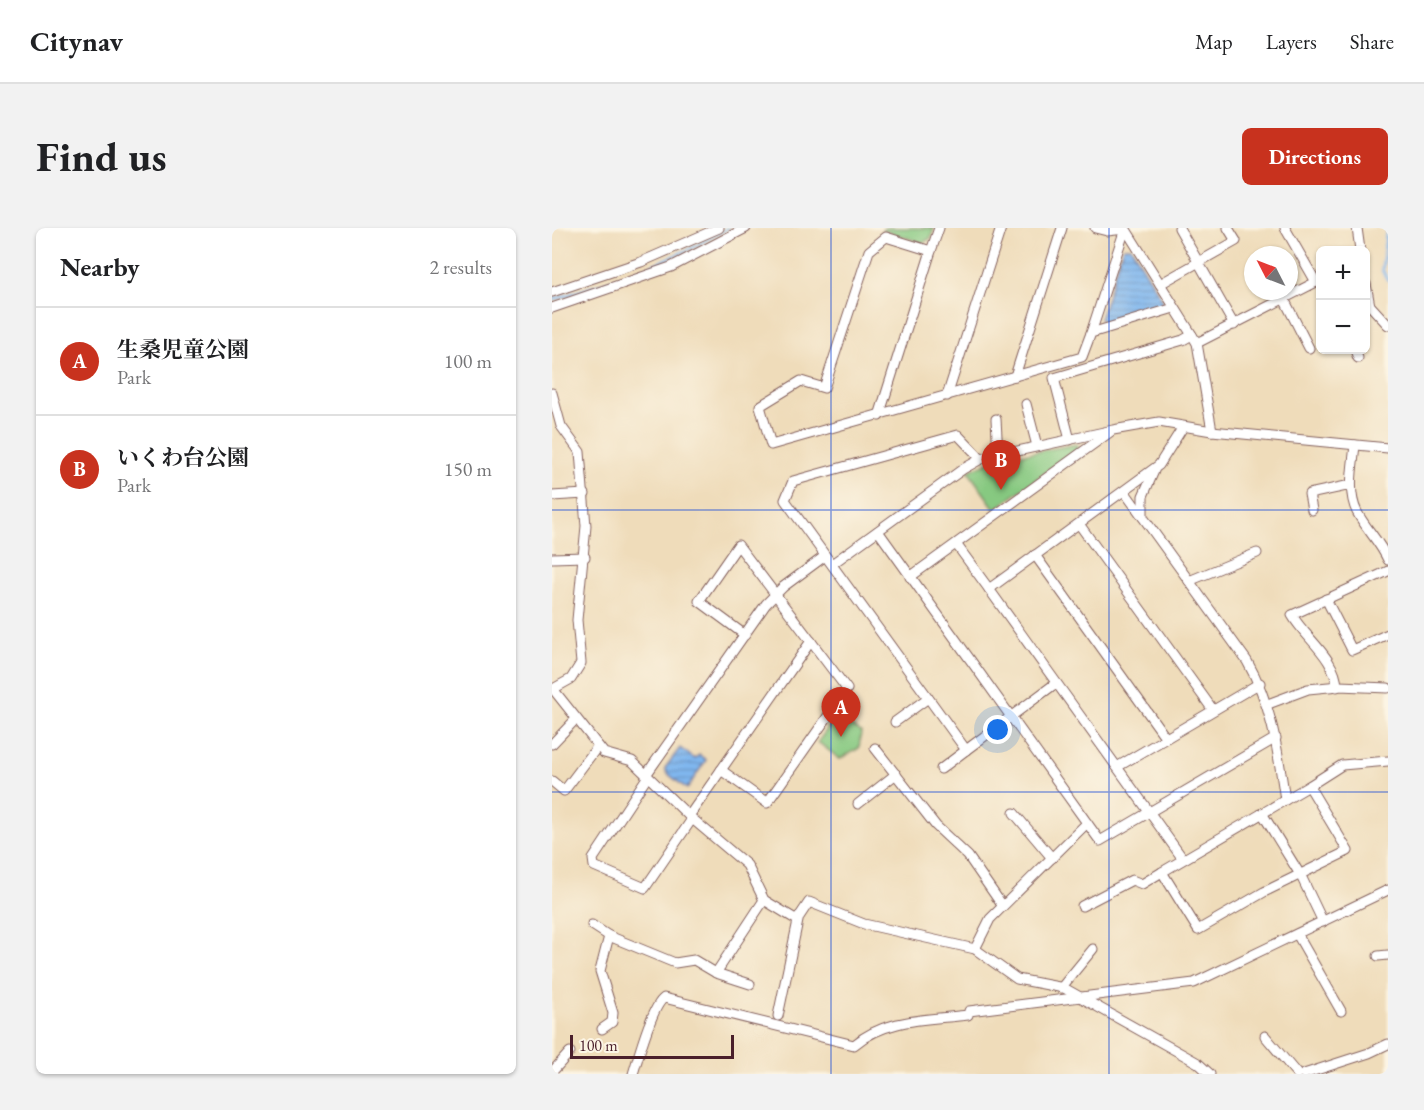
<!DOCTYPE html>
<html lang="en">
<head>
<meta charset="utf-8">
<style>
  body { margin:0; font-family:"EB Garamond","Noto Serif JP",serif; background:#f2f2f2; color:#202124 }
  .controls { position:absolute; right:18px; top:18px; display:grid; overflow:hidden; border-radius:9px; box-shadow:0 2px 4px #0004 }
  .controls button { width:54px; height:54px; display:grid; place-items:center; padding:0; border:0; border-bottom:2px solid #e0e0e0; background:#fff; color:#202124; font:30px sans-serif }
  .compass { position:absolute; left:692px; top:18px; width:54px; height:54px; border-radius:50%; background:#fff; box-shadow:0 2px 4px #0004; rotate:312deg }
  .scale { position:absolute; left:18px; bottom:15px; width:164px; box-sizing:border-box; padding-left:6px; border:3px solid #4a1f2b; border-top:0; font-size:16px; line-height:21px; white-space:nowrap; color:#4a1f2b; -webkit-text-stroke:4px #fcf5e5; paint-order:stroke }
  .you { position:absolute; left:446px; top:502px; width:21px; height:21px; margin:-15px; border:4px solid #fff; border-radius:50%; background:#1a73e8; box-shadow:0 0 0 9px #1a73e833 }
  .badge { display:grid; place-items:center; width:39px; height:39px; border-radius:50%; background:#c8321e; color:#fff; font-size:20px; font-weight:700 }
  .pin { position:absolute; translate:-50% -50px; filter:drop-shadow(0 2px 3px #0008) }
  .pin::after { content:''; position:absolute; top:32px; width:21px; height:18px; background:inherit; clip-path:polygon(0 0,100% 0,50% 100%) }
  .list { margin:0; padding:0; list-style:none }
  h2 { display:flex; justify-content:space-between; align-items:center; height:78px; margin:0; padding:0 24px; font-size:26px }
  h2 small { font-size:20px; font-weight:400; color:#757577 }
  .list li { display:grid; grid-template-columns:39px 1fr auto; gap:18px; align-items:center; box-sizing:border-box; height:108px; padding:0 24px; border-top:2px solid #e0e0e0 }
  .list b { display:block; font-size:22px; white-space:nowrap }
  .list p { margin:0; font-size:20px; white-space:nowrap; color:#757577 }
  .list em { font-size:20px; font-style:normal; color:#757577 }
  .map { position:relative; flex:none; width:836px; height:846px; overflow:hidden; border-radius:9px }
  header { display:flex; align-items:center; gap:36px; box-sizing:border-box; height:84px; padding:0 30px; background:#fff; border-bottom:2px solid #e0e0e0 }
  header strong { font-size:28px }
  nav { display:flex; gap:33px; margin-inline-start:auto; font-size:21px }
  .intro { display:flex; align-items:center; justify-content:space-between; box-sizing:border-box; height:144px; padding:0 36px }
  h1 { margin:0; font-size:42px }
  .button { padding:15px 27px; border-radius:9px; background:#c8321e; color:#fff; font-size:21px; font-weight:700 }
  main { display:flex; gap:36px; padding:0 36px }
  aside { flex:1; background:#fff; border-radius:9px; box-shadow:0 2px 4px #0004 }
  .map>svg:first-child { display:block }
  .park { fill:#87c981; stroke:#687456; stroke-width:1.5 }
  .water { fill:url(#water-rules); stroke:#656b8d; stroke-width:1.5 }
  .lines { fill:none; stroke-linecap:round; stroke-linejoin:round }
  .stream { stroke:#80b7ef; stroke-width:3 }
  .street-casing { stroke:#84615d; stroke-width:11 }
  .street { stroke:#fff; stroke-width:9 }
  .grid { fill:none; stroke:#1d4ed8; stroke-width:1.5; stroke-opacity:0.55 }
</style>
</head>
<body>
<header>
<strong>Citynav</strong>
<nav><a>Map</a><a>Layers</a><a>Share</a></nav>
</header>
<div class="intro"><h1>Find us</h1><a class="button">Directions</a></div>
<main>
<aside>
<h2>Nearby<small>2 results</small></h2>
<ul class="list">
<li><span class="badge">A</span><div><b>生桑児童公園</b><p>Park</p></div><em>100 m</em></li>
<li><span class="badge">B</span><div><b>いくわ台公園</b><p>Park</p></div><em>150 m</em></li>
</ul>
</aside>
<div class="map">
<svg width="836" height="846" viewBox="0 0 836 846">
  <defs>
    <pattern id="water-rules" width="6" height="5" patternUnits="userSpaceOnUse" patternTransform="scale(1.5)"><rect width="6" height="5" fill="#80b7ef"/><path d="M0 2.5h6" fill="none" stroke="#6b94c2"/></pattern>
  </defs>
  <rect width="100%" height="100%" fill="#fcf5e5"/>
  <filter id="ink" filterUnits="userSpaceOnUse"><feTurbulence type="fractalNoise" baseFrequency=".0167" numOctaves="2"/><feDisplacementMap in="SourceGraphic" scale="12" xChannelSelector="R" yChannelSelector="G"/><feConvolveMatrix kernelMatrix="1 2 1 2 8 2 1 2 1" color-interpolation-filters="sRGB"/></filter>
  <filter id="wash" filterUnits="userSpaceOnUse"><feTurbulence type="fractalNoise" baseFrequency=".008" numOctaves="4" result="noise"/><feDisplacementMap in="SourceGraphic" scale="24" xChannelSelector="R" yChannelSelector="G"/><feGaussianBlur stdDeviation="1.35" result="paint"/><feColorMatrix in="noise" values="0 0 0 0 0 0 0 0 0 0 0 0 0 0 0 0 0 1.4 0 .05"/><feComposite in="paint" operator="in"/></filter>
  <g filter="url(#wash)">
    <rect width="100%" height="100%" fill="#efdcba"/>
    <g class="park">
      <path d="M333 0H382L379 10 371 15 330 2Z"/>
      <path d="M525 216 526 221 443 281 416 243 444 231Z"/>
      <path d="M284 488 309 504 307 520 288 531 266 514Z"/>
    </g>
    <g class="water">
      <path d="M571 19H579L611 73 609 79 553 95 548 91Z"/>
      <path d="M128 520 143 531 147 527 154 532 135 561 115 545 113 540Z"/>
    </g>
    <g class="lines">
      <g class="stream">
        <path d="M835 0 830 42 836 52"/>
        <path d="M0 72 76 48 140 20 176 0"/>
      </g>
    </g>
  </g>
  <g filter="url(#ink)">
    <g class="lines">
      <defs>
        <g id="street">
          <path d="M387 0 379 23 334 9 317 23 272 160 249 153 208 178 219 217 530 129 539 105 622 80"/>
          <path d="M543 0 555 3 573 1"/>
          <path d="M573 0 645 115 660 203"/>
          <path d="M627 0 682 97"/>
          <path d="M733 0 764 54"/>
          <path d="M805 0 808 22"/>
          <path d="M608 56 684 13 676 0"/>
          <path d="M814 56 818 78"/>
          <path d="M0 64 89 34 167 0"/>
          <path d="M732 71 757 120"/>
          <path d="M814 73 836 97"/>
          <path d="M0 80 119 39 194 0"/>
          <path d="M539 105 573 1"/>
          <path d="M645 115 768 52"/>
          <path d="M803 122 806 130"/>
          <path d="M463 148 510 0"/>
          <path d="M0 165 9 198 28 224 34 298 25 392 29 435 19 451 1 461 52 525 80 533 137 588 195 637 212 672 245 692 257 674 312 696 423 721 465 751 512 760 646 835 658 846"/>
          <path d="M395 168 449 0"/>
          <path d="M474 176 485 218"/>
          <path d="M327 188 379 23"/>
          <path d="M444 191 446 226"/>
          <path d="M631 199 607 237 437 361 631 631"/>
          <path d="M518 212 502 150 631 112 640 107"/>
          <path d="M803 217C801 238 795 264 805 284 814 301 828 314 836 332"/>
          <path d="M429 231 406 207 241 253 233 272 414 522 504 455"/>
          <path d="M572 263 695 433C720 477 726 523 733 572"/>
          <path d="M0 268 33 266"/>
          <path d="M760 282 757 266 799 257"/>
          <path d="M591 289V268L602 243"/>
          <path d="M527 296 661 482"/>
          <path d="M326 303 548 613 724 510"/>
          <path d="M404 316 437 361"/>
          <path d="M483 327 614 510"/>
          <path d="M0 330 33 329"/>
          <path d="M280 336 411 241 429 231 561 202 607 194 660 203 836 220"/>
          <path d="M358 349 558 204"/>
          <path d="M637 353 705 325"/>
          <path d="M774 371 800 422 836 406"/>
          <path d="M785 459C784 430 753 410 740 387L836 343"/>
          <path d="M716 476 756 461 787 458 836 460"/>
          <path d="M343 494 376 470"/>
          <path d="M0 516 24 491"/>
          <path d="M323 520 384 598 416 628 450 677"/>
          <path d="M565 539 708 455"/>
          <path d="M389 541 414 522"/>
          <path d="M169 542 215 575 295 461 186 317 147 373 193 407"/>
          <path d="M94 547 214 376 231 359 273 328"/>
          <path d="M96 548 41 631 42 638 93 660 140 591"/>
          <path d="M0 553 12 563 46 518"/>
          <path d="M757 558 796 623 712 664 646 702 610 644Z"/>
          <path d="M757 558 790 537 836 533"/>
          <path d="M306 576 344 546"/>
          <path d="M462 585 500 630"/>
          <path d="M710 585 749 648 771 694"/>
          <path d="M137 588 259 413"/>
          <path d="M530 678 580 652 590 656 610 644"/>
          <path d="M40 697 57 708"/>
          <path d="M745 706 789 783"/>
          <path d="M423 721 438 691 535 595"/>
          <path d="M826 728 836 727"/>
          <path d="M198 756 164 745 212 672"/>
          <path d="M509 760 541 721"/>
          <path d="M226 788 247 688"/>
          <path d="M50 801 60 794 61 785 48 743 57 708 123 735 142 732 164 745"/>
          <path d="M713 808 745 846"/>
          <path d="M0 844 18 824"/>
          <path d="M81 846C86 830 100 778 112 770L302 817C334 790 376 792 416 787L417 783 642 755 836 662"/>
          <path d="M752 846 817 825 836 816"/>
        </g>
      </defs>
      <use href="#street" class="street-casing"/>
      <use href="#street" class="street"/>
    </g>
  </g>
  <path class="grid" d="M279 0V846M557 0V846M0 282H836M0 564H836"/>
</svg>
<div class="controls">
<button>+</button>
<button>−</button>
</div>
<svg class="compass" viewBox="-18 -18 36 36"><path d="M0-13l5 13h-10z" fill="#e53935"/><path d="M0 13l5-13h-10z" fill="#757577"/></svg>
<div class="scale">100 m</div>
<div class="you"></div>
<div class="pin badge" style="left:289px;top:509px">A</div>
<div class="pin badge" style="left:449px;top:262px">B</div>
</div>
</main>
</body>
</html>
